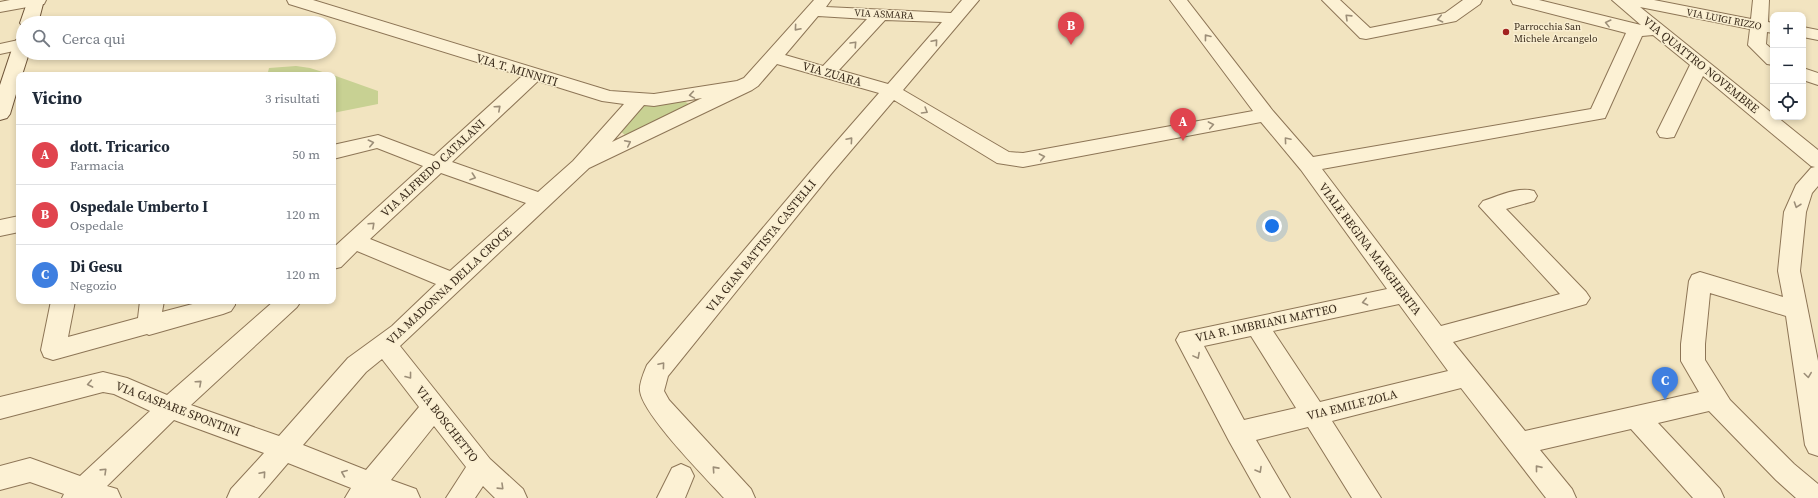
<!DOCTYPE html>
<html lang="it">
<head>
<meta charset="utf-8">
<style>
  body { margin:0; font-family:"Source Serif 4",serif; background:#f6f6f7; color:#1f2937 }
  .controls { position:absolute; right:12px; top:12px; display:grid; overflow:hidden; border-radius:8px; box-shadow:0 2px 6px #0003 }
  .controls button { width:36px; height:36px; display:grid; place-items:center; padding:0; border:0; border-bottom:1px solid #e0e1e3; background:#fff; color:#1f2937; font:20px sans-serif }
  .you { position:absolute; left:1272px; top:226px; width:14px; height:14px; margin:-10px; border:3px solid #fff; border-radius:50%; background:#1a73e8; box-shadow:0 0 0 6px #1a73e833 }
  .badge { display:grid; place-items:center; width:26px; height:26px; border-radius:50%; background:#b45309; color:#fff; font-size:13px; font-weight:700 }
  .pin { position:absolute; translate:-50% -33px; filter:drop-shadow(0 1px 2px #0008) }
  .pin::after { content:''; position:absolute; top:21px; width:14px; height:12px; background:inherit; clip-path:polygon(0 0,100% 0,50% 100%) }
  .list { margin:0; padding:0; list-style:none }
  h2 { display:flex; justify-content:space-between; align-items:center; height:52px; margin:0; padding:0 16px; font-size:17px }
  h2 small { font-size:13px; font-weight:400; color:#747a83 }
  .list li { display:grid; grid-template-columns:26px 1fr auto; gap:12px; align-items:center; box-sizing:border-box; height:60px; padding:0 16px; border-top:1px solid #e0e1e3 }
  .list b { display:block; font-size:15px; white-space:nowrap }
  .list p { margin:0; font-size:13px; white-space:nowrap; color:#747a83 }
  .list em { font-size:13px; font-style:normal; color:#747a83 }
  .icon { flex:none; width:22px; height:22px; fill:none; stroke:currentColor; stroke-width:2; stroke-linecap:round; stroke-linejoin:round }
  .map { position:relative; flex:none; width:1818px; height:498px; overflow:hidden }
  .search { position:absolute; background:#fff; box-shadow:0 2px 6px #0003; left:16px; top:16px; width:320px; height:44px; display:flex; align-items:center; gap:10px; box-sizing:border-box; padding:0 14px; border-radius:22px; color:#747a83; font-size:15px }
  .panel { position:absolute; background:#fff; box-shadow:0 2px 6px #0003; left:16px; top:72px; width:320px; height:232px; border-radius:8px }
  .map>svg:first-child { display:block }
  .green { fill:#c8d193 }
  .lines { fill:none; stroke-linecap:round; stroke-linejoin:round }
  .street-casing { stroke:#8d7556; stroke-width:2 }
  .secondary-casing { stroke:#6f5539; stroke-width:2 }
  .street { fill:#fcf1d4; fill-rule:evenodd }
  .secondary { fill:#fcf1d4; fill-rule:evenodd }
  .oneway { stroke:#9c8e78 }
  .poi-dot { fill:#a22220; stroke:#f9eed0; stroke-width:1.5 }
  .labels { text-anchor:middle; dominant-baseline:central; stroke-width:3; stroke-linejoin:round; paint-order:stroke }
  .far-street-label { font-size:10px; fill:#3b2c1c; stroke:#f9eed0 }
  .far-poi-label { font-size:10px; fill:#3b2c1c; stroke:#f9eed0; text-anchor:start }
  .street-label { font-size:12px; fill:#3b2c1c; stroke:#f9eed0 }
</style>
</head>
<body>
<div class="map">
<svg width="1818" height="498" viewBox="0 0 1818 498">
  <rect width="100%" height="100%" fill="#f2e4c0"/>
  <g class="green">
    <path d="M296 66 310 68 332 75H252L268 72 269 68Z"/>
    <path d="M333 75 378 91V104L333 113Z"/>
    <path d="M682 100 691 105 626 136 618 129 640 107 651 103Z"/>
  </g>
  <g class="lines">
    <defs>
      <g id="street">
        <path d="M10 0H46L44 4 0 12V2Z"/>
        <path d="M287 0H313L610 91 654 94 737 81 744 78 814 0H831L826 7 951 13 962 0H979L903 90 1009 152 1023 153 1253 111 1170 0H1187L1273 111 1313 157 1591 109 1626 33 1513 4 1511 0H1539L1641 25 1612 0H1654L1751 19 1753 0H1769L1768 22 1773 23V33L1767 32 1766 44 1773 50V65L1767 64 1748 45 1750 29 1640 7 1773 114V117H1777L1818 150V186L1812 193 1806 212 1800 271 1818 361V456L1809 453 1805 445 1786 316 1710 293 1705 344V360L1730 400 1794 464 1818 484V498H1796L1776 480 1709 411 1658 423 1720 489 1724 498H1693L1631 429 1540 450 1572 489 1576 498H1546L1461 388 1332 421 1381 498H1352L1308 427 1256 440 1290 498H1261L1229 441 1176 340 1180 333 1387 289 1301 170 1261 122 1023 167 997 163 894 100 831 174 668 376 664 391 669 400 751 489 755 498H724C705 477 643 415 640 391 639 384 644 372 647 365L817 164 879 93 777 64 758 86 752 90 589 168 400 346 490 459 523 489 527 498H495L483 486 475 498H446L466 467 434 426 391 480 416 489 420 498H345L351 488 288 463 258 498H227L231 489 264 453 174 420 107 486 117 489 121 498H62L64 494 30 482 0 490V466L30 458 80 476 150 411 114 394 103 392 0 419V397L103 372 127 378 167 395 274 301H301L297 307 191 405 279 436 348 358 392 326 436 284 357 251 341 267 333 269V248L423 166 377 148 333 159V145L378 135 434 156 522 76 289 4ZM818 16 867 19 823 66 785 55ZM885 20 942 22 888 84 839 70ZM1653 35 1690 65 1657 132 1660 137 1667 138 1674 137 1703 76 1811 166 1815 167 1811 168 1796 185 1784 212 1778 271 1783 297 1700 272 1692 275 1689 281 1681 344V361L1699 392 1525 431 1453 342 1586 304 1590 298 1586 292 1506 209 1534 201 1537 196 1534 191C1519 186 1498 196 1483 201L1479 206 1560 294 1441 326 1322 169 1605 118 1642 36ZM538 81 602 101 624 104 573 161 538 192 452 162ZM702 98 612 142 644 105 654 106ZM441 173 526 203 450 271 370 239ZM1399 304 1448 371 1320 402 1273 331ZM1251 336 1296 408 1244 420 1204 346ZM382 359 419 407 366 470 303 445 366 372Z"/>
        <path d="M1322 0H1340L1370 28 1445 13 1463 0H1482L1480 4 1456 21 1366 39 1360 38Z"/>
        <path d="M1803 27 1818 30V40L1803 37Z"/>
        <path d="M23 39V49L0 54V44Z"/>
        <path d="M1803 68 1818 73V85L1803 80Z"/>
        <path d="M19 216V232L0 236V220Z"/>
        <path d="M51 301H75L68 337 138 318 140 301H164L162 312 204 301H235V305L231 311 223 314 149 335 147 334 53 360 44 357 41 350Z"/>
        <path d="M681 464 690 468 694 476 685 498H657L672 468Z"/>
      </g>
      <g id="secondary">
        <path d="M28 0H44L38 23H23V27L20 23Z"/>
        <path d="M23 38V53H29L22 75H19V84L10 114 7 118 0 120V85L14 43 17 39Z"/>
      </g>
    </defs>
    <use href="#street" class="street-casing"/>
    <use href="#secondary" class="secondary-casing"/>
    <use href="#street" class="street"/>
    <use href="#secondary" class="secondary"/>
  </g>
  <defs><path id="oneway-chevron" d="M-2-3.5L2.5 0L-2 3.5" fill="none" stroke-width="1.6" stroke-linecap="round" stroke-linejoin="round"/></defs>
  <g class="oneway">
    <use href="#oneway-chevron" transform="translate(1348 17) rotate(-136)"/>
    <use href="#oneway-chevron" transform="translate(1440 19) rotate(168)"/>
    <use href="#oneway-chevron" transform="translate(1608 23) rotate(-166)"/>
    <use href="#oneway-chevron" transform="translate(797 28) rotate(131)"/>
    <use href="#oneway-chevron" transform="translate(1207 37) rotate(-128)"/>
    <use href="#oneway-chevron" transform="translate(935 42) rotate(-49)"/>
    <use href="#oneway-chevron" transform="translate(854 44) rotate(-47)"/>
    <use href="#oneway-chevron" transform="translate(692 95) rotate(171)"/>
    <use href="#oneway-chevron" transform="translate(498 108) rotate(-42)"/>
    <use href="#oneway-chevron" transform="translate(925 111) rotate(31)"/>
    <use href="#oneway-chevron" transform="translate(1211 125) rotate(-11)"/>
    <use href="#oneway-chevron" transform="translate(850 140) rotate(-49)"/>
    <use href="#oneway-chevron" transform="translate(1287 140) rotate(-130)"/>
    <use href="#oneway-chevron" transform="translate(371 143) rotate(-13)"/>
    <use href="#oneway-chevron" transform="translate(628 143) rotate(-26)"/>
    <use href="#oneway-chevron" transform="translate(1042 157) rotate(-11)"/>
    <use href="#oneway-chevron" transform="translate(473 177) rotate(19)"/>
    <use href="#oneway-chevron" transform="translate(1797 205) rotate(109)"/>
    <use href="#oneway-chevron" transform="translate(372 225) rotate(-43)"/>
    <use href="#oneway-chevron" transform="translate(1365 302) rotate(168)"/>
    <use href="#oneway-chevron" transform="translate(1197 356) rotate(62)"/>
    <use href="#oneway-chevron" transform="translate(662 365) rotate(-50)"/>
    <use href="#oneway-chevron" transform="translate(1808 375) rotate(82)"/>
    <use href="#oneway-chevron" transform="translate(409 376) rotate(52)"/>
    <use href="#oneway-chevron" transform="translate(199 383) rotate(-42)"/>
    <use href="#oneway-chevron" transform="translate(90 384) rotate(169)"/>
    <use href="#oneway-chevron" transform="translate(1538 468) rotate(-129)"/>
    <use href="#oneway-chevron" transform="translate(715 469) rotate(-132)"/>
    <use href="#oneway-chevron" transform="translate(1259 470) rotate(60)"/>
    <use href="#oneway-chevron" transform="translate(104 471) rotate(-44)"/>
    <use href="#oneway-chevron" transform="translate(344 473) rotate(-158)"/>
    <use href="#oneway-chevron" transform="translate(263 474) rotate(-49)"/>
    <use href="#oneway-chevron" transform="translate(501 487) rotate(44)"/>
  </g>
  <circle class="poi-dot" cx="1506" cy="32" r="4"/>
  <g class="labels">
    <g class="far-street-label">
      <text transform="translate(884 14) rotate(3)">VIA ASMARA</text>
      <text transform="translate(1724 19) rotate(11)">VIA LUIGI RIZZO</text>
    </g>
    <g class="far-poi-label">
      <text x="1514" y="26">Parrocchia San<tspan x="1514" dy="12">Michele Arcangelo</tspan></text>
    </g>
    <g class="street-label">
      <text transform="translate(1701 65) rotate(39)">VIA QUATTRO NOVEMBRE</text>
      <text transform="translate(517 70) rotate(17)">VIA T. MINNITI</text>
      <text transform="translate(832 74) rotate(16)">VIA ZUARA</text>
      <text transform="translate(433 168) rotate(-43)">VIA ALFREDO CATALANI</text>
      <text transform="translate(761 246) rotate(-51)">VIA GIAN BATTISTA CASTELLI</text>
      <text transform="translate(1370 249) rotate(53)">VIALE REGINA MARGHERITA</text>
      <text transform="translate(449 286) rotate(-43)">VIA MADONNA DELLA CROCE</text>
      <text transform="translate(1266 323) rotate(-12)">VIA R. IMBRIANI MATTEO</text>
      <text transform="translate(1352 405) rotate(-14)">VIA EMILE ZOLA</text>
      <text transform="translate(178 409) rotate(21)">VIA GASPARE SPONTINI</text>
      <text transform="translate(447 424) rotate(52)">VIA BOSCHETTO</text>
    </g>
  </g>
</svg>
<div class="controls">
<button>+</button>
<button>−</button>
<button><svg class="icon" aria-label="locate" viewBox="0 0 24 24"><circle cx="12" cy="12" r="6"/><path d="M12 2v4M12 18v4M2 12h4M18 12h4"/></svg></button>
</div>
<div class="you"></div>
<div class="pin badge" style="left:1183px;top:141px;background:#e0444e">A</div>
<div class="pin badge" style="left:1071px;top:45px;background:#e0444e">B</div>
<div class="pin badge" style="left:1665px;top:400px;background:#3f7fe0">C</div>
<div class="search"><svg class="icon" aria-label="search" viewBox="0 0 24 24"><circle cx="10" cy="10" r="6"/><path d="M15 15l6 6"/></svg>Cerca qui</div>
<section class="panel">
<h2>Vicino<small>3 risultati</small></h2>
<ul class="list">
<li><span class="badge" style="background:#e0444e">A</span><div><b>dott. Tricarico</b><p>Farmacia</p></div><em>50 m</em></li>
<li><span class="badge" style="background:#e0444e">B</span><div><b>Ospedale Umberto I</b><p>Ospedale</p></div><em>120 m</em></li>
<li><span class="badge" style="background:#3f7fe0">C</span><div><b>Di Gesu</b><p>Negozio</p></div><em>120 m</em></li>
</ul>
</section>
</div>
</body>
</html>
